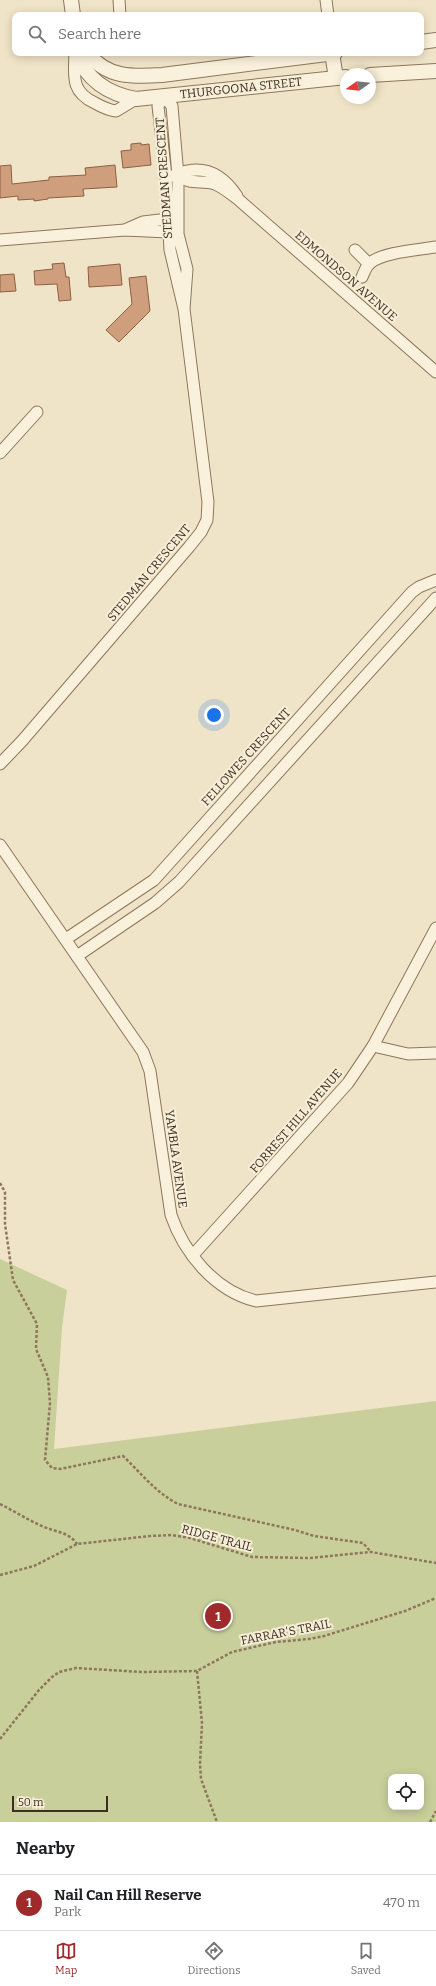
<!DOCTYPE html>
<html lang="en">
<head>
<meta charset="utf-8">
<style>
  body { margin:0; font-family:Bitter,serif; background:#f6f6f6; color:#202124 }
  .controls { position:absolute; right:12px; bottom:12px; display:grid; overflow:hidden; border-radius:8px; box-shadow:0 2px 10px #0003 }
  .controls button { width:36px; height:36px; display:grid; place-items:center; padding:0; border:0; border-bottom:1px solid #e0e0e0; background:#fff; color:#202124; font:20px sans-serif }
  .compass { position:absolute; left:340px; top:68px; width:36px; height:36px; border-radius:50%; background:#fff; box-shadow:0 2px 10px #0003; rotate:255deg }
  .scale { position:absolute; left:12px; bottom:10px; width:96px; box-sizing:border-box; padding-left:4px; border:2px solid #3d2e20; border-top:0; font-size:11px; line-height:14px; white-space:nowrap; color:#3d2e20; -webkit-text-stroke:3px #f7eed8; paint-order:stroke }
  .you { position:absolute; left:214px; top:715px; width:14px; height:14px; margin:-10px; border:3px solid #fff; border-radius:50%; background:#1a73e8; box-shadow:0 0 0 6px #1a73e833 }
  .badge { display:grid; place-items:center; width:26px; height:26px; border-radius:50%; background:#9e2a2b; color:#fff; font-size:13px; font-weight:700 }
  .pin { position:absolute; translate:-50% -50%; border:2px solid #fff; box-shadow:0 1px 4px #0006 }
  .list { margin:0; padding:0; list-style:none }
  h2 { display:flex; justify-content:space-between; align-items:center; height:52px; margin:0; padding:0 16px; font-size:17px }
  h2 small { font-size:13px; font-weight:400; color:#757577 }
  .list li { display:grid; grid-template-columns:26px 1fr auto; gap:12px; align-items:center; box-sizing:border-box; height:56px; padding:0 16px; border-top:1px solid #e0e0e0 }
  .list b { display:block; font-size:15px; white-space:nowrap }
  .list p { margin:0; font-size:13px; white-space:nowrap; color:#757577 }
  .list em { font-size:13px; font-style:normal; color:#757577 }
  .icon { flex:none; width:22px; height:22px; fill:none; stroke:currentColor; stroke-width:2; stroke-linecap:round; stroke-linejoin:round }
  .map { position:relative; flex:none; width:436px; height:1822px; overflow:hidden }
  .search { position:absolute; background:#fff; box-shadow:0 2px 10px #0003; left:12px; right:12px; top:12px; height:44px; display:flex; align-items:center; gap:10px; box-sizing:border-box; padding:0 14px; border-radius:8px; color:#757577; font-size:15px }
  .sheet { height:108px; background:#fff }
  nav { display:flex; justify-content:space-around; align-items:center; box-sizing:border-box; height:56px; border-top:1px solid #e0e0e0; background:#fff; font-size:11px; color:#757577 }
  nav a { display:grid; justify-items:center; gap:2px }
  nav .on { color:#9e2a2b }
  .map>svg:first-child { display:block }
  .green { fill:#c9cf9b; fill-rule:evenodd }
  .building { fill:#cf9f7d; stroke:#8d5f41 }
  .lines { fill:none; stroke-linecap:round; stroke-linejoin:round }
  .minor-casing { stroke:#8d765c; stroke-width:13 }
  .tertiary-casing { stroke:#8d765c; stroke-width:16 }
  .path { stroke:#8d765c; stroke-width:2.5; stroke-dasharray:3 2; stroke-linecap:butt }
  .minor { stroke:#faf1dc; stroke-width:11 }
  .tertiary { stroke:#faf1dc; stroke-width:14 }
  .labels { text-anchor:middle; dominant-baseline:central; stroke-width:4; stroke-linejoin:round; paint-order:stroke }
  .street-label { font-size:12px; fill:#3d2e20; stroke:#f7eed8 }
</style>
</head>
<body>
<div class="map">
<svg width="436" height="1822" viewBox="0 0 436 1822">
  <rect width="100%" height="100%" fill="#f0e4c8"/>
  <path class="green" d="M0 1259 67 1290 62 1328 54 1449 436 1401V1822H0ZM391 1777H421V1807H391Z"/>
  <g class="building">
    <path d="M141 143V145L149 144 151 165 123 168 121 151 131 150V144Z"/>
    <path d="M11 165 12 184 49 180V177L86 175 85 168 115 165 117 187 83 189 84 196 48 198V199L34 201V199L18 200V196L0 198V166Z"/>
    <path d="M64 263 66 277H69L71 300 59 301 57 284 35 285 34 271 53 269 52 264Z"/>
    <path d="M120 264 122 285 89 287 88 267Z"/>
    <path d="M14 274 16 291 0 292V275Z"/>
    <path d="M146 276 150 311 119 342 106 330 132 304 129 278Z"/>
  </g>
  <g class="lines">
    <defs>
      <g id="minor">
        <path d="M119 0 120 15"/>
        <path d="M326 0 328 15"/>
        <path d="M75 53C74 77 71 92 95 103 102 107 108 110 116 111L136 99"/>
        <path d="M172 176C179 176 181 172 187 171 210 166 225 178 237 196"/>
        <path d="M178 176C190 185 201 180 215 184 223 187 232 195 239 200L436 372"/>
        <path d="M127 229 143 222 168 219 173 223"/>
        <path d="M0 240 125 230 168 232 174 229"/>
        <path d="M355 250 369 264"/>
        <path d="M362 277C364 273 366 266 370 263 383 252 418 250 436 247"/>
        <path d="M0 453 37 412"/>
        <path d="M0 764 22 741 189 547 201 532 207 520 208 502 184 309 170 250 166 176 158 106 164 96 172 106 178 176V234L187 269 184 309"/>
        <path d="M0 845 143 1052 150 1071 171 1215C184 1253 215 1291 256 1301L436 1282"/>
        <path d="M66 939 154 880 412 592 419 587 436 580"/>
        <path d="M77 956 155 903 179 882 436 598"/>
        <path d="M373 1046 408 1054 436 1053"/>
        <path d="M193 1255 348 1083 373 1046 436 928"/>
      </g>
      <g id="tertiary">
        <path d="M71 0 73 15"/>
        <path d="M421 42 436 40"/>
        <path d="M77 53C86 80 109 94 136 99L346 77"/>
        <path d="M88 53C106 78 133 77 162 75L335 53"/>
        <path d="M332 53 336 78"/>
        <path d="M370 75 436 71"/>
      </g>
    </defs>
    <use href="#minor" class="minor-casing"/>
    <use href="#tertiary" class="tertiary-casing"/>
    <g class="path">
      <path d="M0 1183 5 1192V1224L13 1280 37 1324 36 1349 48 1377 50 1403 45 1460 52 1468 60 1469 123 1456C141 1473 155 1492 178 1504L295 1530 314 1536 363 1543 371 1552"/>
      <path d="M0 1504C14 1511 28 1520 42 1526 55 1532 69 1532 77 1544"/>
      <path d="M0 1575 34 1566 77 1544 150 1536 172 1535 190 1538 252 1557 310 1558 371 1552 436 1563"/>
      <path d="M197 1671 202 1723 200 1764 201 1779 217 1822"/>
      <path d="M0 1739 39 1690 52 1677 59 1672 76 1668 142 1672 197 1671 232 1652 276 1642 309 1639 324 1636 405 1611 436 1598"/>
      <path d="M430 1822 436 1811"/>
    </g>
    <use href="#minor" class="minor"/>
    <use href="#tertiary" class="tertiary"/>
  </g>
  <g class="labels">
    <g class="street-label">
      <text transform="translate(241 88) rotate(-6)">THURGOONA STREET</text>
      <text transform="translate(164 178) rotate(-94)">STEDMAN CRESCENT</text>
      <text transform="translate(346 276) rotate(41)">EDMONDSON AVENUE</text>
      <text transform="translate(149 573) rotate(-50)">STEDMAN CRESCENT</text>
      <text transform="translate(246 757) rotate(-48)">FELLOWES CRESCENT</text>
      <text transform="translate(296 1121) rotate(-49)">FORREST HILL AVENUE</text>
      <text transform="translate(176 1159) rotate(82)">YAMBLA AVENUE</text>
      <text transform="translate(217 1538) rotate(15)">RIDGE TRAIL</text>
      <text transform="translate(286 1632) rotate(-11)">FARRAR'S TRAIL</text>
    </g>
  </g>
</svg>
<div class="controls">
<button><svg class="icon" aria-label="locate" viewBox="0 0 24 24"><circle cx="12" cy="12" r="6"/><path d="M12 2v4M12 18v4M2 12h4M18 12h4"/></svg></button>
</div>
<svg class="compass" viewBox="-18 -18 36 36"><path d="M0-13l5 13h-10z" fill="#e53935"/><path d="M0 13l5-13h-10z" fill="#757577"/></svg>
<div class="scale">50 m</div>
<div class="you"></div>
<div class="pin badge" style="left:218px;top:1616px">1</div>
<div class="search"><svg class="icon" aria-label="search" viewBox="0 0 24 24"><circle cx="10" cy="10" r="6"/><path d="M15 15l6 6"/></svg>Search here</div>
</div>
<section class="sheet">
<h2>Nearby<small></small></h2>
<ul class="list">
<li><span class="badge">1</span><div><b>Nail Can Hill Reserve</b><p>Park</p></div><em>470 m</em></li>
</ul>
</section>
<nav>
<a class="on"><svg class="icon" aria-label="map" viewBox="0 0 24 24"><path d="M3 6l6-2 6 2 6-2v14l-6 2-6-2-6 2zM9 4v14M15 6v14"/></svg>Map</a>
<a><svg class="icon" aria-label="directions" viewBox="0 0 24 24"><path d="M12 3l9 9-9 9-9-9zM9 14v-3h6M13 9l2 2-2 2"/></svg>Directions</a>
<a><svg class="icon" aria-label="saved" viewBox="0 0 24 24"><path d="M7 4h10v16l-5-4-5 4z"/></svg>Saved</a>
</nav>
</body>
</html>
